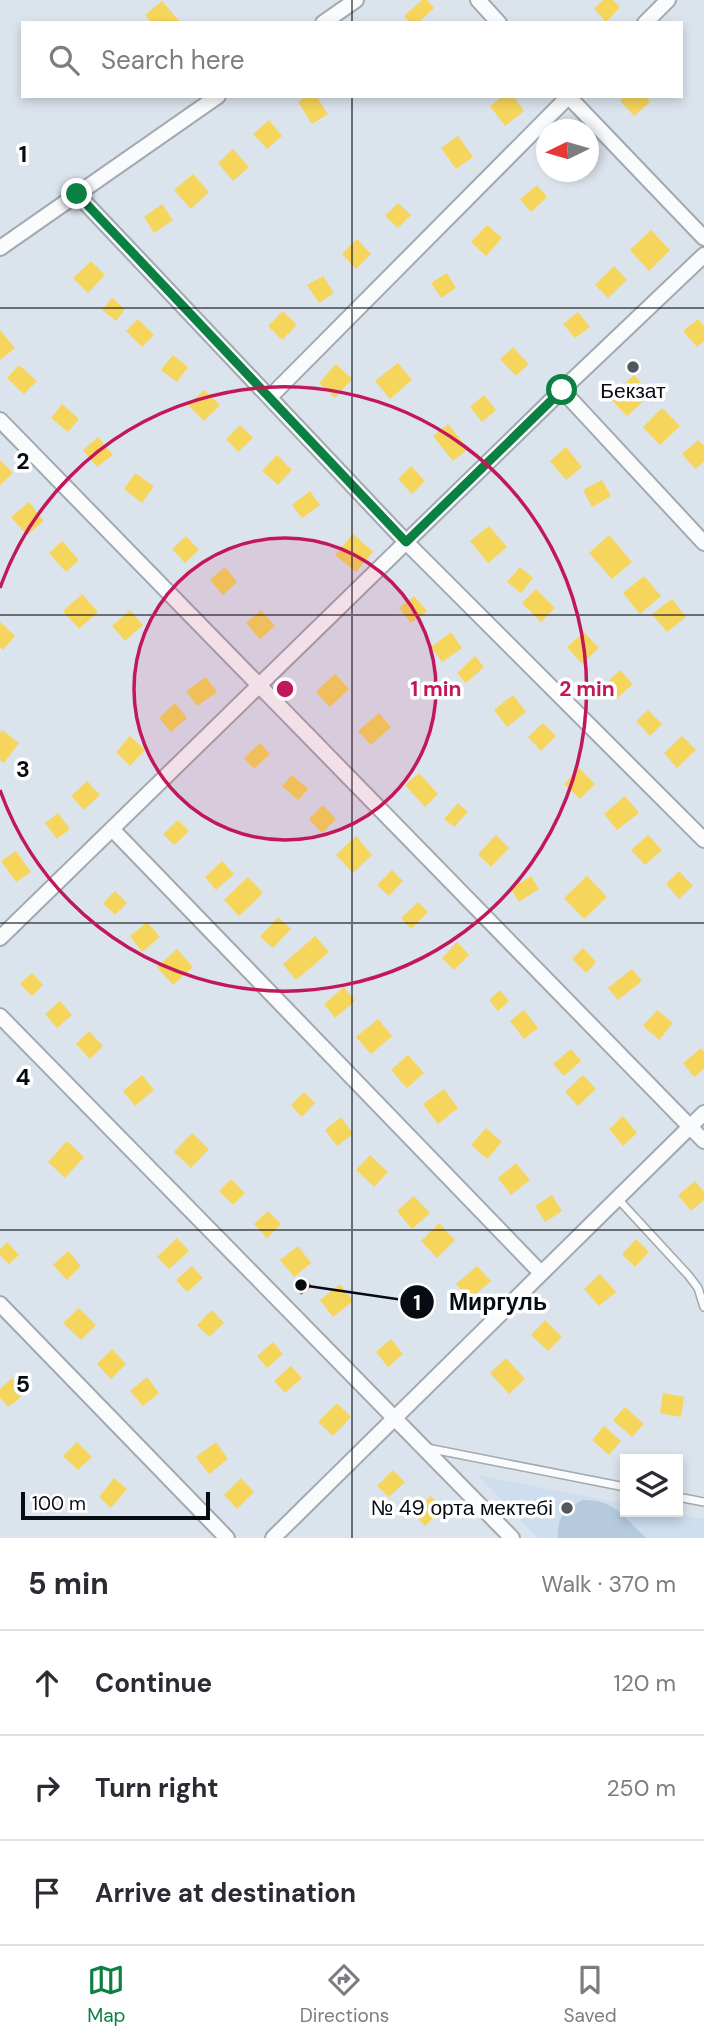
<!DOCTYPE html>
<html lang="en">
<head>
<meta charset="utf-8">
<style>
  body { margin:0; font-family:"DM Sans",sans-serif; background:#f2f2f3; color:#2b2b33 }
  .controls { position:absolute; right:21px; bottom:21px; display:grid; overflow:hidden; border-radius:0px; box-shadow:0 4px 10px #0003 }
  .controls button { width:63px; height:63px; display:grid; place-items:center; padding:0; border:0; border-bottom:2px solid #e1e1e2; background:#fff; color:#2b2b33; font:35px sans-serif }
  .compass { position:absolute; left:536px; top:119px; width:63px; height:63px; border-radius:50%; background:#fff; box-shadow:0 4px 10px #0003; rotate:265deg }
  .scale { position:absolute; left:21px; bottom:18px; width:189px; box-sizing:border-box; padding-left:7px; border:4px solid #070c12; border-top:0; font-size:19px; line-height:24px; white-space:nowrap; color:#070c12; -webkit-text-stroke:5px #fff; paint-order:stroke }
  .stop { position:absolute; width:21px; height:21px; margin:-16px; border:5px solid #0b8043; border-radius:50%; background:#fff }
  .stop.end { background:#0b8043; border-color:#fff; box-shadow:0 2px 7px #0008 }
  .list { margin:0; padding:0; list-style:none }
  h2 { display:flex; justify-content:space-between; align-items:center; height:91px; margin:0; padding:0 28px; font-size:30px }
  h2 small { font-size:23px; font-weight:400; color:#7c7c81 }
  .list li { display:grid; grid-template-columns:46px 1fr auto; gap:21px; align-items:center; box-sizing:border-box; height:105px; padding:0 28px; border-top:2px solid #e1e1e2 }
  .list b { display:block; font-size:26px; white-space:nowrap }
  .list em { font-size:23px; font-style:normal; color:#7c7c81 }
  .icon { flex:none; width:38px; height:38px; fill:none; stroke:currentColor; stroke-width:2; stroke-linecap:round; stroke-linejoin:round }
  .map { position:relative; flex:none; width:704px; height:1538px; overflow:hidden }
  .search { position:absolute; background:#fff; box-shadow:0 4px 10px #0003; left:21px; right:21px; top:21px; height:77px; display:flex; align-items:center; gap:18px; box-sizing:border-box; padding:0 24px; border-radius:0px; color:#7c7c81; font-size:26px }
  .sheet { height:406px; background:#fff }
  nav { display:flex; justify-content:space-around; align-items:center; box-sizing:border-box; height:98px; border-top:2px solid #e1e1e2; background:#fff; font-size:19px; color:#7c7c81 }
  nav a { display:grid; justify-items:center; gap:4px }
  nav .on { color:#0b8043 }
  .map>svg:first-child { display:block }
  .built { fill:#cedeef }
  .green { fill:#b6cade }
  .homes { fill:#f6d55c }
  .shops { fill:#d6604d }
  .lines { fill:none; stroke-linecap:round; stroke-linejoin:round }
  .lane-casing { stroke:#a2a9b0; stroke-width:10 }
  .street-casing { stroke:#a2a9b0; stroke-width:18 }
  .lane { stroke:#fafbfc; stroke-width:7 }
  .street { stroke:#fafbfc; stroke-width:14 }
  .route { stroke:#0b8043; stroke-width:9 }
  .grid { fill:none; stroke:#070c12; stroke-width:2; stroke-opacity:0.55 }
  .ring { fill:none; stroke:#c2185b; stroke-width:3.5 }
  .poi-dot { fill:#51585f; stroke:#fff; stroke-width:2.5 }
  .labels { text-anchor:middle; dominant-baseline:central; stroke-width:7; stroke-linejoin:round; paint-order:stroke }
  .poi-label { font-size:21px; fill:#070c12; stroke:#fff }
  .grid-label { font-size:23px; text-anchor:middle; font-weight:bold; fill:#070c12; stroke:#fff; stroke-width:7; stroke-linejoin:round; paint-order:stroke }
  .centre { fill:#c2185b; stroke:#fff; stroke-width:3.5 }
  .ring-label { font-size:21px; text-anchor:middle; font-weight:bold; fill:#c2185b; stroke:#fff; stroke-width:7; stroke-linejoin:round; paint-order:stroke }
  .leader { fill:none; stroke:#070c12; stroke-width:2.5 }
  .callout-dot { fill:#070c12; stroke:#fff; stroke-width:2.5 }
  .mark-label { font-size:21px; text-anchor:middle; font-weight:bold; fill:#fff }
  .callout-label { font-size:23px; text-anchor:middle; font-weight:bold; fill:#070c12; stroke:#fff; stroke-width:7; stroke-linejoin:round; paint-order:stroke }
</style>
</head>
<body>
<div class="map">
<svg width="704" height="1538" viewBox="0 0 704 1538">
  <rect width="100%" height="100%" fill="#dbe4ed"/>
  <path class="built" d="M477 1475 625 1504V1512H665L704 1519V1538H538Z"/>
  <path class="green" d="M582 1500C615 1499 623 1517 646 1538H558C557 1516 564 1511 582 1500Z"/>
  <g class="homes">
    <path d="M422 0H427L434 8 418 23H410L404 16Z"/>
    <path d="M603 0H613L620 7 606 22 594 9Z"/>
    <path d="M162 1 181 23H152L145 15Z"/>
    <path d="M306 96H316L328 114 312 124 298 102Z"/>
    <path d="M503 96H513L524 111 505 126 490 106Z"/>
    <path d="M625 96H645L650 102 634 116 620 101Z"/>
    <path d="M269 120 282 136 267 149 253 134Z"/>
    <path d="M458 136 473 157 456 169 441 148Z"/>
    <path d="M233 149 249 167 233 181 218 163Z"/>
    <path d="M193 174 209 192 191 209 174 190Z"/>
    <path d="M537 185 547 197 531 212 520 199Z"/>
    <path d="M398 203 411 215 398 228 385 216Z"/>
    <path d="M162 204 173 220 154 233 144 217Z"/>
    <path d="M487 225 502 238 486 256 471 242Z"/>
    <path d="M651 230 670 250 649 271 630 250Z"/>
    <path d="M357 239 371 254 356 269 342 254Z"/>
    <path d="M91 261 105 275 88 293 73 278Z"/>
    <path d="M614 266 627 280 608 298 595 285Z"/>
    <path d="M447 273 456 288 441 298 431 283Z"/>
    <path d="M323 276 334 293 319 303 307 285Z"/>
    <path d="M112 298 125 309 116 321 102 310Z"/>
    <path d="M283 311 297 325 282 340 268 326Z"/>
    <path d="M578 312 590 327 575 338 563 324Z"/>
    <path d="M138 319 154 335 142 347 126 331Z"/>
    <path d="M698 319 704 326V341L697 347 683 331Z"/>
    <path d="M0 330 15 348 0 360Z"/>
    <path d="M513 347 529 364 516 376 500 359Z"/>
    <path d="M173 355 188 367 177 382 161 370Z"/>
    <path d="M398 363 412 380 390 399 375 381Z"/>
    <path d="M336 364 352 379 335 398 319 383Z"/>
    <path d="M19 365 37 381 24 394 7 378Z"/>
    <path d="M634 375 651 394 627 416 610 398Z"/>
    <path d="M204 390 220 405 204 421 188 405Z"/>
    <path d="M484 395 496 410 482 422 470 407Z"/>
    <path d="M62 404 79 419 68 432 51 418Z"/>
    <path d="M662 408 680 426 660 445 643 427Z"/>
    <path d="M448 424 468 449 453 461 433 436Z"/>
    <path d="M240 425 253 438 238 452 226 439Z"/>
    <path d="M98 437 113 455 97 467 83 450Z"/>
    <path d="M698 440 704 446V462L695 469 682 454Z"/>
    <path d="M566 447 582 467 566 480 550 461Z"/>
    <path d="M277 455 292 470 278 485 262 471Z"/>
    <path d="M0 460 13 473 0 485Z"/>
    <path d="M411 466 425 481 412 494 398 479Z"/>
    <path d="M135 473 154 486 142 503 124 489Z"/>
    <path d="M602 480 611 496 592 507 583 490Z"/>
    <path d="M310 491 320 505 302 518 292 505Z"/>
    <path d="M29 502 44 521 27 535 11 517Z"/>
    <path d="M489 526 507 547 488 563 470 541Z"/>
    <path d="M353 534 373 552 356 572 335 555Z"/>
    <path d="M609 535 632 562 612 579 589 553Z"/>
    <path d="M186 536 199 550 185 563 172 549Z"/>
    <path d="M62 541 79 560 66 572 49 553Z"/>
    <path d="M225 567 237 582 223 595 210 580Z"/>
    <path d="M520 567 533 578 521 593 507 582Z"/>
    <path d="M644 576 661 596 640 614 623 593Z"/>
    <path d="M536 589 555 608 541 622 522 603Z"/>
    <path d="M82 594 98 612 79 629 63 611Z"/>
    <path d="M414 596 427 611 411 623 399 608Z"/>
    <path d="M672 599 686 617 667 632 652 614Z"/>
    <path d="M130 610 143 625 125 641 112 626Z"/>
    <path d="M261 610 275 626 260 639 246 623Z"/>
    <path d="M0 622 15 636 3 650 0 647Z"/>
    <path d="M451 632 462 648 442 662 431 647Z"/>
    <path d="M584 632 599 648 582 664 567 647Z"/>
    <path d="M475 656 484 667 466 683 457 673Z"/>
    <path d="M620 670 633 684 615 700 603 686Z"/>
    <path d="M335 674 349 689 330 707 316 692Z"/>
    <path d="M206 677 217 692 197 706 186 691Z"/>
    <path d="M513 695 526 712 507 727 494 710Z"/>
    <path d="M175 703 187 718 171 732 159 718Z"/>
    <path d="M648 710 662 724 650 736 636 721Z"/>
    <path d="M379 713 391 727 371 745 358 731Z"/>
    <path d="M543 723 556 736 541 751 528 737Z"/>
    <path d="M2 730 19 743 4 763 0 760V733Z"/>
    <path d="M130 736 145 750 130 766 116 752Z"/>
    <path d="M682 736 696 750 677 768 664 753Z"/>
    <path d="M260 743 270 754 254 769 244 758Z"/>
    <path d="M579 768 595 784 580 799 564 784Z"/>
    <path d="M419 773 438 794 425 807 405 785Z"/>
    <path d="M292 775 308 789 298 800 282 786Z"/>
    <path d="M87 781 100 795 84 810 71 796Z"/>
    <path d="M625 796 639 813 617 830 604 814Z"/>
    <path d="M458 803 468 812 454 827 444 819Z"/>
    <path d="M323 805 336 819 322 833 309 819Z"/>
    <path d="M58 813 70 829 57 839 45 823Z"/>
    <path d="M178 820 189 831 174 845 163 834Z"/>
    <path d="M496 835 509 848 491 867 478 854Z"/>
    <path d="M648 835 662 850 645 865 631 850Z"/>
    <path d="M356 836 372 855 353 873 336 855Z"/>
    <path d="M16 851 31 872 16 882 1 861Z"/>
    <path d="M222 861 234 874 216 890 205 877Z"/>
    <path d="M392 870 403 881 389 896 377 885Z"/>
    <path d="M679 871 693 886 679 899 666 884Z"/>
    <path d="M531 876 539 889 519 902 511 889Z"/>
    <path d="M587 876 607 897 584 919 564 898Z"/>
    <path d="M248 877 263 893 239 916 224 900Z"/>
    <path d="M115 891 127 903 115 915 103 903Z"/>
    <path d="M418 902 428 912 411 929 401 918Z"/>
    <path d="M278 917 291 929 273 948 260 937Z"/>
    <path d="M147 922 160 937 142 952 130 936Z"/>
    <path d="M315 936 329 952 296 980 283 964Z"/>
    <path d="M457 942 469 955 454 970 442 958Z"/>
    <path d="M583 948 596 962 586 973 572 959Z"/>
    <path d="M177 949 193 967 173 985 157 967Z"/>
    <path d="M632 969 642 981 618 1000 608 988Z"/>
    <path d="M32 973 43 985 32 996 20 984Z"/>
    <path d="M344 987 355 1001 335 1018 324 1004Z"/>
    <path d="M500 990 509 1001 498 1011 489 1000Z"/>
    <path d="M60 1001 72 1015 57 1028 45 1014Z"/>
    <path d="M524 1010 538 1028 524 1039 510 1021Z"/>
    <path d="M657 1010 673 1023 659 1040 643 1026Z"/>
    <path d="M378 1019 392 1036 371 1054 356 1037Z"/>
    <path d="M89 1031 103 1046 90 1059 76 1044Z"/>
    <path d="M701 1048 704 1052V1069L694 1077 683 1063Z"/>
    <path d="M571 1049 581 1061 564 1076 553 1064Z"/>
    <path d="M408 1055 424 1073 407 1088 391 1070Z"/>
    <path d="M142 1075 154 1090 135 1106 123 1091Z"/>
    <path d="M583 1075 596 1089 578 1106 565 1092Z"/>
    <path d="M444 1089 458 1108 438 1124 423 1104Z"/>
    <path d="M304 1092 315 1103 302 1117 291 1105Z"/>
    <path d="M623 1116 637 1133 623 1146 609 1129Z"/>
    <path d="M341 1117 353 1134 337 1146 325 1130Z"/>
    <path d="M486 1128 502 1142 487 1159 471 1145Z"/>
    <path d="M192 1133 209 1149 191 1168 174 1152Z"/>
    <path d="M67 1141 84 1157 65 1178 48 1162Z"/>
    <path d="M370 1155 388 1172 374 1187 356 1170Z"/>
    <path d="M516 1163 530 1180 511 1195 498 1178Z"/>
    <path d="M231 1179 245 1193 233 1205 219 1191Z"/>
    <path d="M695 1181 704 1192V1200L691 1211 678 1195Z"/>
    <path d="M552 1195 562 1211 545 1222 535 1206Z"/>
    <path d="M414 1196 430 1213 412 1229 397 1211Z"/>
    <path d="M268 1211 281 1224 267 1238 254 1224Z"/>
    <path d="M439 1223 455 1240 437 1258 421 1241Z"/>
    <path d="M177 1238 189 1251 169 1269 157 1257Z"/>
    <path d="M636 1239 649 1252 635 1267 622 1254Z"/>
    <path d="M7 1242 19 1255 9 1264 0 1255V1249Z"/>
    <path d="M298 1246 311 1263 294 1277 280 1260Z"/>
    <path d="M68 1251 81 1266 67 1280 53 1265Z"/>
    <path d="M192 1266 203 1278 187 1292 176 1280Z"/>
    <path d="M477 1266 491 1281 470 1299 456 1284Z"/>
    <path d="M600 1274 616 1292 599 1306 584 1289Z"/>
    <path d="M340 1284 353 1301 333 1317 320 1300Z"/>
    <path d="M79 1308 96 1325 81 1340 63 1323Z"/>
    <path d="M212 1310 224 1323 209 1337 197 1325Z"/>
    <path d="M545 1320 562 1337 548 1351 531 1335Z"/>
    <path d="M391 1339 403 1354 388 1367 376 1352Z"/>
    <path d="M273 1342 283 1354 267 1368 257 1356Z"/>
    <path d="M112 1349 126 1364 111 1379 97 1364Z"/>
    <path d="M506 1358 525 1379 509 1394 490 1373Z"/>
    <path d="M291 1366 302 1378 285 1393 274 1381Z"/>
    <path d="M147 1377 159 1393 143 1406 130 1391Z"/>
    <path d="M12 1378 25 1393 9 1407 0 1398V1389Z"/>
    <path d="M663 1393 684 1397 681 1417 660 1413Z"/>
    <path d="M337 1403 351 1417 333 1436 318 1422Z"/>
    <path d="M625 1407 644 1424 632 1437 613 1420Z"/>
    <path d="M604 1426 621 1441 609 1455 592 1440Z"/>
    <path d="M77 1442 92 1457 78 1470 63 1456Z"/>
    <path d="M216 1442 228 1459 209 1474 196 1457Z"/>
    <path d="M393 1470 405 1482 389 1497 377 1486Z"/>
    <path d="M114 1478 127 1489 111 1508 99 1497Z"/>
    <path d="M241 1478 254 1492 237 1509 224 1495Z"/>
    <path d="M431 1496 443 1509 425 1526 413 1513Z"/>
  </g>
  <path class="shops" d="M305 1278 312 1286 301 1295 295 1288Z"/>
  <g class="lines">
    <defs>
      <g id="lane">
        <path d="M618 1199 689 1276 698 1288 704 1307"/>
        <path d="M427 1448 625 1487"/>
        <path d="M678 1497 704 1502"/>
      </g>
      <g id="street">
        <path d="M478 0 499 23"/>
        <path d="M323 23 356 0"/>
        <path d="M645 23 668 0"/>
        <path d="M568 96 704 238"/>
        <path d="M77 194 406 542 704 840"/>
        <path d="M0 248 218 96"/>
        <path d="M562 390 704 543"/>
        <path d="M270 397 569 96"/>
        <path d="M0 420 704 1141"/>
        <path d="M112 829 541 1273"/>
        <path d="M0 938 562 390 704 255"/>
        <path d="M0 1016 512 1538"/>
        <path d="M0 1304 227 1538"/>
        <path d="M273 1538 704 1113"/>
      </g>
    </defs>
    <use href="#lane" class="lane-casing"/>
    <use href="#street" class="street-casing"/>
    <use href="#lane" class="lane"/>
    <use href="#street" class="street"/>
  </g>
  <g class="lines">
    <path class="route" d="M77 194 406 542 562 390"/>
  </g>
  <path class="grid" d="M352 0V23M352 96V1538M0 308H704M0 615H704M0 923H704M0 1230H704"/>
  <circle cx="285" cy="689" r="151" fill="#c2185b" fill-opacity=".12"/>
  <g class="ring">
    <circle cx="285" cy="689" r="151"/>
    <path d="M0 588A302 302 0 1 1 0 790"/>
  </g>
  <g class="poi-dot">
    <circle cx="633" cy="367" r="7"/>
    <circle cx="567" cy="1508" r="7"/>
  </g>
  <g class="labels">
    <g class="poi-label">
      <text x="633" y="391">Бекзат</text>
      <text x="553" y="1508" text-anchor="end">№ 49 орта мектебі</text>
    </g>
  </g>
  <g class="grid-label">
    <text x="23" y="162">1</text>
    <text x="23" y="469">2</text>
    <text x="23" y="777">3</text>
    <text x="23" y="1085">4</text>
    <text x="23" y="1392">5</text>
  </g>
  <circle cx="285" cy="689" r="10" class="centre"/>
  <g class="ring-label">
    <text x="436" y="696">1 min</text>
    <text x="587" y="696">2 min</text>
  </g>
  <path class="leader" d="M301 1285L417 1302"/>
  <g class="callout-dot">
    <circle cx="301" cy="1285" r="7"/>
    <circle cx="417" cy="1302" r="18"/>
  </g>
  <g class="mark-label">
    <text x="417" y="1310">1</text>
  </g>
  <g class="callout-label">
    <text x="498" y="1310">Миргуль</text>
  </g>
</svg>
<div class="controls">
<button><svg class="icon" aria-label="layers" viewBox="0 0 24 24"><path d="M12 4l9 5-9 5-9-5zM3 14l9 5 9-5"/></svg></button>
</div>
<svg class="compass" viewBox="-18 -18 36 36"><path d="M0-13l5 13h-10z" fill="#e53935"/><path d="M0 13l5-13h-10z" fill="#7c7c81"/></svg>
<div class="scale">100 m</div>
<div class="stop" style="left:562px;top:390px"></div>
<div class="stop end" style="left:77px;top:194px"></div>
<div class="search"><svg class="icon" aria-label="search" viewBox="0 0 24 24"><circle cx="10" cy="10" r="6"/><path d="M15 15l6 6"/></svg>Search here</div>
</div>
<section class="sheet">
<h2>5 min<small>Walk · 370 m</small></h2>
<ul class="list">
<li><svg class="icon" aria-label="ahead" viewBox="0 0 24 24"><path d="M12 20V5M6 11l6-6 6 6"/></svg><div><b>Continue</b></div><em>120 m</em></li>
<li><svg class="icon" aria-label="right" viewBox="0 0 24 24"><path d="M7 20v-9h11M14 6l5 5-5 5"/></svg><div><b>Turn right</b></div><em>250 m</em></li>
<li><svg class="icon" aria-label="arrive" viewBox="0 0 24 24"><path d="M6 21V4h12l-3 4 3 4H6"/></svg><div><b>Arrive at destination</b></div></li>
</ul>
</section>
<nav>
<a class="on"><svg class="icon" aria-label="map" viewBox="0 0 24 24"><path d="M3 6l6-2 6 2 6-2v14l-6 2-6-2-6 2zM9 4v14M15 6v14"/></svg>Map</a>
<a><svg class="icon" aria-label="directions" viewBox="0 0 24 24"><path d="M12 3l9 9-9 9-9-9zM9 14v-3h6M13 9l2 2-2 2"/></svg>Directions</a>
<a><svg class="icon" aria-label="saved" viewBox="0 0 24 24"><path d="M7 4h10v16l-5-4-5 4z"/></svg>Saved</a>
</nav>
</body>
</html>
